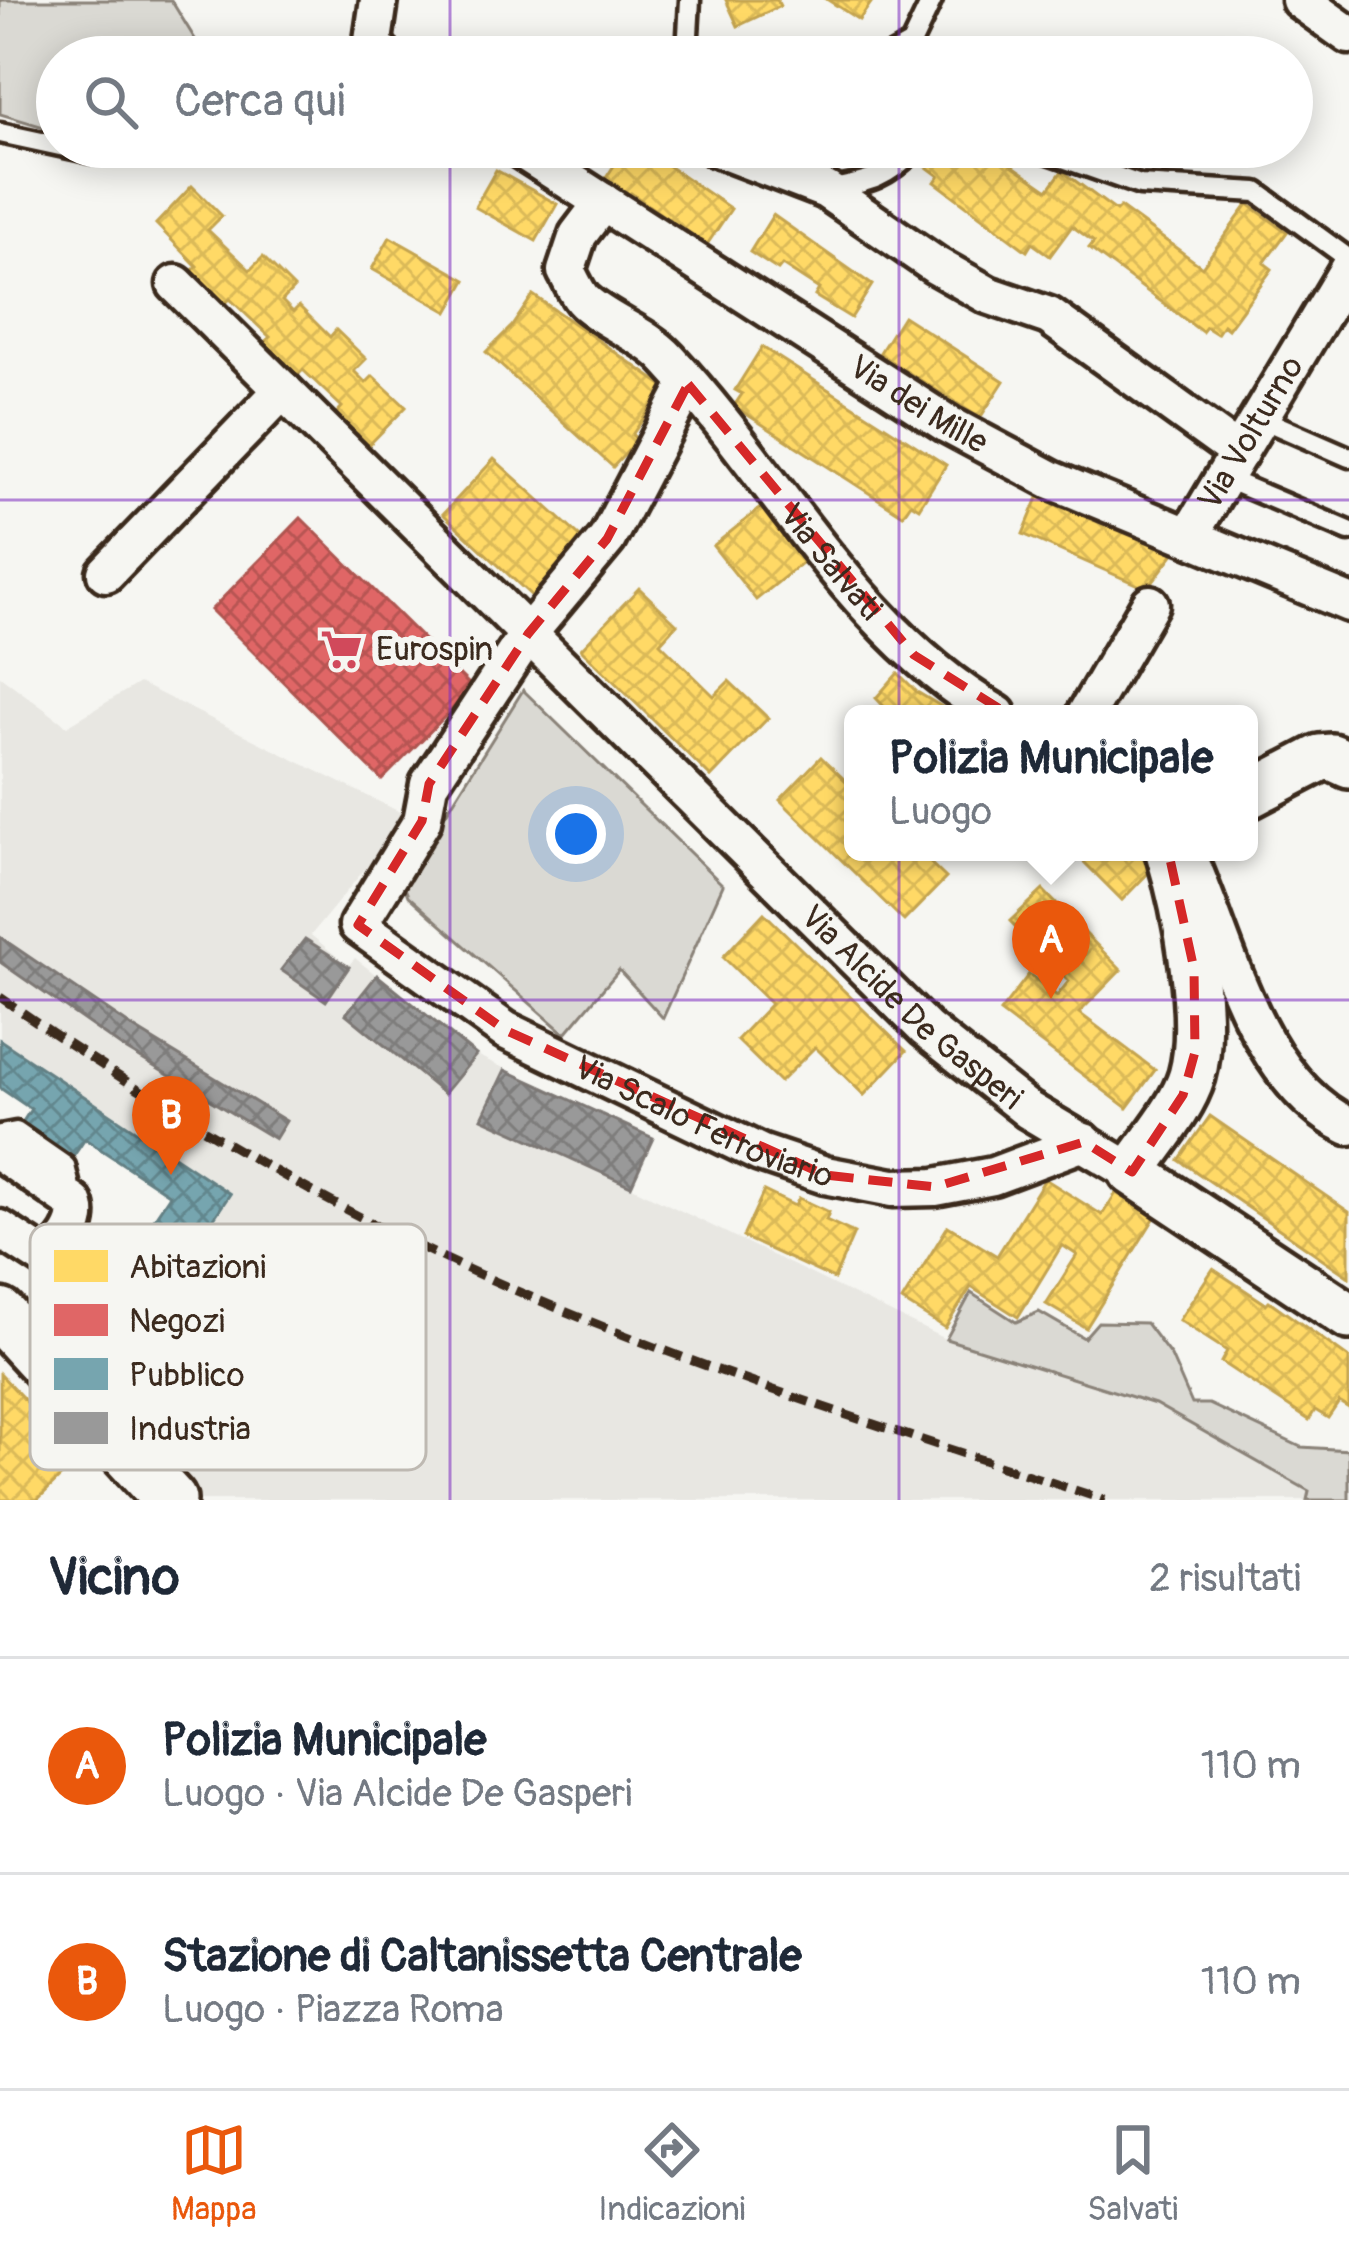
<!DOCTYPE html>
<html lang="it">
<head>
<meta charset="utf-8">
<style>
  body { margin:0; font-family:Pangolin,sans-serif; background:#f2f2f3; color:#1f2937 }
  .you { position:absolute; left:576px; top:834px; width:42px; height:42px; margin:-30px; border:9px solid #fff; border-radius:50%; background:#1a73e8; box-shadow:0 0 0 18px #1a73e833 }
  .badge { display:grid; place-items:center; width:78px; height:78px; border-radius:50%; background:#ea580c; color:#fff; font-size:39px; font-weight:700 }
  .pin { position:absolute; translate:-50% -99px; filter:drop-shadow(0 3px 6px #0008) }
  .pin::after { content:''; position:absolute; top:63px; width:42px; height:36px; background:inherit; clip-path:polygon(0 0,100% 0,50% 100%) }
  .popup { position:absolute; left:844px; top:705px; width:414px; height:156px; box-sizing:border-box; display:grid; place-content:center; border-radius:18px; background:#fff; filter:drop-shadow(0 3px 9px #0005); font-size:39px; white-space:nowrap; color:#747a83 }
  .popup b { font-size:45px; color:#1f2937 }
  .popup::after { content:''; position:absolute; left:50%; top:100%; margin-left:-24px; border:24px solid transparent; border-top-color:#fff }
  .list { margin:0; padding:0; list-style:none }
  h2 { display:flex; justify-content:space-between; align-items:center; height:156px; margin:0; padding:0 48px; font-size:51px }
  h2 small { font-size:39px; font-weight:400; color:#747a83 }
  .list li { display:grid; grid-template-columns:78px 1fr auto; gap:36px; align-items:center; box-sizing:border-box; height:216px; padding:0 48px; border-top:3px solid #e0e1e3 }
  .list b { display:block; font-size:45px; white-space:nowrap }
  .list p { margin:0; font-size:39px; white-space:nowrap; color:#747a83 }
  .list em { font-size:39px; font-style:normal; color:#747a83 }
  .icon { flex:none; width:66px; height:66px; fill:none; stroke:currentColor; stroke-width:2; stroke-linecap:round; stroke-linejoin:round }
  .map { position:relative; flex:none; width:1349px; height:1500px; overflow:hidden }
  .search { position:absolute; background:#fff; box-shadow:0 6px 30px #0003; left:36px; right:36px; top:36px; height:132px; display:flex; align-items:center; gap:30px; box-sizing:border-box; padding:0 42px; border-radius:66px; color:#747a83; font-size:45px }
  .sheet { height:588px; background:#fff }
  nav { display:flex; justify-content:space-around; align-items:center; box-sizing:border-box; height:168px; border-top:3px solid #e0e1e3; background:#fff; font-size:33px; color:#747a83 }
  nav a { display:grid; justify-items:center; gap:6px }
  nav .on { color:#ea580c }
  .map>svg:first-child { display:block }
  .built { fill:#e8e7e2 }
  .green { fill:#dad9d3; stroke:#8a8278; stroke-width:3 }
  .homes { fill:url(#homes-cross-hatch); stroke:#c4a450; stroke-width:3 }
  .shops { fill:url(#shops-cross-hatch); stroke:#ae5450; stroke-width:3 }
  .public { fill:url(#public-cross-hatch); stroke:#648084; stroke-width:3 }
  .industry { fill:url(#industry-cross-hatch); stroke:#7d7874; stroke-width:3 }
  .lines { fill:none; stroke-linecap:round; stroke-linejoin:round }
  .service-casing { stroke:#3b2a1e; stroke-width:27 }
  .minor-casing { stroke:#3b2a1e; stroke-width:45 }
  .tertiary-casing { stroke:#3b2a1e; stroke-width:54 }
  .secondary-casing { stroke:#3b2a1e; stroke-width:60 }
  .service { stroke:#f6f6f2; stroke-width:18 }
  .minor { stroke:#f6f6f2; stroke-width:36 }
  .tertiary { stroke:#f6f6f2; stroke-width:45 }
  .secondary { stroke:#f6f6f2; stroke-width:51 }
  .rail { stroke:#3b2a1e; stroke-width:9; stroke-dasharray:18 9; stroke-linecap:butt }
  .marked { fill:none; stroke:#d62828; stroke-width:9; stroke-dasharray:24 15; stroke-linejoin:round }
  .grid { fill:none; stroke:#7b2cbf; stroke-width:3; stroke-opacity:0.55 }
  .labels { text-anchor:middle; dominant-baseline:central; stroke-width:12; stroke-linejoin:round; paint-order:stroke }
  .street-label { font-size:33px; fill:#3b2a1e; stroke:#f6f6f2 }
  .poi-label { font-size:33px; fill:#3b2a1e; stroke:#f6f6f2; text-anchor:start }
  .key { fill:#f6f6f2; stroke:#beb9b2; stroke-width:3 }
  .key-label { font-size:33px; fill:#3b2a1e }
</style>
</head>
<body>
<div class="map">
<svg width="1349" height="1500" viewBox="0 0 1349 1500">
  <defs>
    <pattern id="homes-cross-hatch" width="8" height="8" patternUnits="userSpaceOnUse" patternTransform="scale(3)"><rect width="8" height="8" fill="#ffd966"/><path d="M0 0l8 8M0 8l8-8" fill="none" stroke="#dbba58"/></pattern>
    <pattern id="shops-cross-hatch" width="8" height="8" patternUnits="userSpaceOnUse" patternTransform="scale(3)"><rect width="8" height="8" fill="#e06666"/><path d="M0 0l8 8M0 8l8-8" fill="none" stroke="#b75453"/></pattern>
    <pattern id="public-cross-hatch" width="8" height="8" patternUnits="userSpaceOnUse" patternTransform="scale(3)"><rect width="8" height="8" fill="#76a5af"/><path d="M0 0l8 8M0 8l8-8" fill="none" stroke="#62878e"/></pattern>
    <pattern id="industry-cross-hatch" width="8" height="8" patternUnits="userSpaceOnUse" patternTransform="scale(3)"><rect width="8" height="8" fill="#999"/><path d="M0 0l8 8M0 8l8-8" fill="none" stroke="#7e7d7c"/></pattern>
  </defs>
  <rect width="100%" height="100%" fill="#f6f6f2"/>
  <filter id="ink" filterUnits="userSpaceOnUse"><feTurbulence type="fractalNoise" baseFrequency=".00833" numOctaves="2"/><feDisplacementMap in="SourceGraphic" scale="24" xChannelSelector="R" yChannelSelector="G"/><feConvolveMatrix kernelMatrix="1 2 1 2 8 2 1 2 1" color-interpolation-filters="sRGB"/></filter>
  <g filter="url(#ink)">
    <path class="built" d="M0 676 67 726 139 683 408 816 311 935 348 966 355 958 476 1055 653 1138 632 1187 945 1339 1155 1404 1309 1491 1307 1500H200L66 1355 169 1195 86 1139 73 1157 22 1123 31 1109 0 1088Z"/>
    <g class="green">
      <path d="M0 0H171L206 57H57V131L0 114Z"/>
      <path d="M523 690 723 885 663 1018 619 970 565 1034 408 896 404 885 408 874Z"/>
      <path d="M971 1293 1016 1322 1039 1312 1084 1338 1098 1322 1146 1323 1171 1356 1192 1404H1209L1301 1447 1349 1450V1500H1307L1309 1491 1155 1404 946 1339Z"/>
    </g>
    <g class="homes">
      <path d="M726 0H777L780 6 738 26Z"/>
      <path d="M828 0H873L859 20Z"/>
      <path d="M626 147 647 160 651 154 731 209 706 246 631 193 628 197 604 181Z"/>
      <path d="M986 147 1048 190 1062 171 1116 211 1120 207 1202 267 1248 204 1287 232 1264 263 1272 269 1228 329 1223 325 1217 334 1206 327 1202 332 1089 248 1094 242 1072 226 1050 256 1032 243 1027 251 935 182 939 176 920 162 930 147Z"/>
      <path d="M496 170 557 204 536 241 475 207Z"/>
      <path d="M192 186 222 216 208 230 250 270 263 257 294 288 282 301 293 312 299 306 330 337 336 330 366 359 354 371 366 383 373 376 406 407 367 447 334 416 342 407 303 370 294 379 260 346 270 337 230 299 223 305 190 273 197 266 156 224Z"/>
      <path d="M773 215 872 285 851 318 815 296 819 289 782 265 778 270 750 252Z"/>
      <path d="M390 237 466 280 448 312 372 269Z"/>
      <path d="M533 295 665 387 632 435 638 440 613 467 486 352 512 326Z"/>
      <path d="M903 316 1004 381 980 418 879 354Z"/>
      <path d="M762 347 946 465 919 508 911 503 903 515 734 406 742 394 735 390Z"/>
      <path d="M494 459 588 544 536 600 443 514Z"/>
      <path d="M1040 493 1178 548 1147 589 1023 534Z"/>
      <path d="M764 505 807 559 756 600 713 546Z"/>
      <path d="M639 588 677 624 660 643 714 696 729 681 768 718 711 777 581 649Z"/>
      <path d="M898 673 917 692 954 714H891L876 698Z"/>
      <path d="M821 757 853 788V852H919L946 878 904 921 780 800Z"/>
      <path d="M1074 852H1137L1153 868 1122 900Z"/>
      <path d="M1043 890 1121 970 1079 1013 1155 1070 1127 1108 1000 1012 1029 974 1057 996 1069 981 1010 921Z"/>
      <path d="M764 913 906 1051 864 1095 815 1047 780 1082 737 1040 771 1004 723 957Z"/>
      <path d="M1210 1116 1349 1212V1277L1179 1160Z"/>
      <path d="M1045 1179 1102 1215 1116 1193 1155 1217 1086 1328 1046 1304 1077 1255 1062 1245 1018 1317 971 1287 945 1328 902 1301 948 1226 997 1256Z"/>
      <path d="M764 1191 795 1206 799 1198 829 1212 826 1220 854 1233 834 1279 743 1237Z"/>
      <path d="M1213 1269 1266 1304 1269 1301 1349 1358V1408L1339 1402 1328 1418 1315 1410 1309 1420 1221 1362 1227 1351 1179 1320Z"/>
      <path d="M0 1374 80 1458 37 1500H0Z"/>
    </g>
    <path class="shops" d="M301 518 473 688 382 780 211 610Z"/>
    <path class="public" d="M0 1040 230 1194 152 1311 111 1283 170 1195 85 1139 73 1157 22 1123 31 1109 0 1088Z"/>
    <g class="industry">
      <path d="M0 937 135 1029 286 1121 275 1139 122 1047 0 962Z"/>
      <path d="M305 939 349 967 326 1001 281 970Z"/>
      <path d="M377 975 476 1055 444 1094 346 1014Z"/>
      <path d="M505 1070 653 1138 631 1186 482 1118Z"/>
    </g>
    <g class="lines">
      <defs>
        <g id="service">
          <path d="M687 52 690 0"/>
          <path d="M499 57C562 43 669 43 732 57"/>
          <path d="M888 57 911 44 932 0"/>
          <path d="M0 133 97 154 131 147"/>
          <path d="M1032 147 1140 185 1257 192 1349 259"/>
          <path d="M828 190C871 182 887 178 918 147"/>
          <path d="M1260 418 1349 457"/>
          <path d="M1224 478 1349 531"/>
          <path d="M0 1135 16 1132 65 1166 73 1199"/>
        </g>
        <g id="minor">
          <path d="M379 0 373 41 383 57"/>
          <path d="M1300 0 1349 35"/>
          <path id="s1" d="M517 147 949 425 1052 480 1349 603"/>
          <path d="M714 147 826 190 935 265 988 295 1049 316 1239 453"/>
          <path id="s2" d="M603 202 578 235 566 271C572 281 577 295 585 302 610 324 645 334 668 359 777 476 855 632 997 714"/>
          <path id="s3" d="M176 284 926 1029 1028 1110 1132 1172"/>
          <path id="s4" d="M688 384 607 539 528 634 429 784 422 821 358 925 505 1030 760 1153 825 1175 893 1188 935 1187 993 1176 1084 1142"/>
          <path id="s5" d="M1189 536 1349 268"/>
          <path d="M106 573 283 390"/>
          <path d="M1086 714 1150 604"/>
          <path d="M1186 852C1226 939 1254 1082 1349 1126"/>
          <path d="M0 1152 74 1203C83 1223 63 1251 43 1257L0 1229"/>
        </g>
        <g id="tertiary">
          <path d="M1249 795 1320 758 1332 757 1349 765"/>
          <path d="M1169 852C1186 908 1208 1019 1192 1076 1182 1109 1151 1143 1132 1172L1349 1316"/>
        </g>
        <path id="secondary" d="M0 1315 170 1500"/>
      </defs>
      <use href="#service" class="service-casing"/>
      <use href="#minor" class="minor-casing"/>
      <use href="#tertiary" class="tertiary-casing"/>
      <use href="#secondary" class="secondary-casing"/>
      <use href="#service" class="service"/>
      <use href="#minor" class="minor"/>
      <use href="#tertiary" class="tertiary"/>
      <use href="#secondary" class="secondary"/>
      <path class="rail" d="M0 997C128 1085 258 1167 398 1236 624 1348 866 1421 1105 1500"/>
    </g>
  </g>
  <path class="marked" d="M688 384 914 655 1113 780 1177 834 1168 850 1194 969 1195 1052 1183 1095 1132 1172 1084 1142 935 1187 825 1175 505 1030 358 925 422 821 429 784 528 634 607 539Z"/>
  <path class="grid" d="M450 0V57M899 0V57M450 147V1500M899 147V1500M0 500H1349M0 1000H1349"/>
  <defs>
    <symbol id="supermarket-bare" viewBox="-9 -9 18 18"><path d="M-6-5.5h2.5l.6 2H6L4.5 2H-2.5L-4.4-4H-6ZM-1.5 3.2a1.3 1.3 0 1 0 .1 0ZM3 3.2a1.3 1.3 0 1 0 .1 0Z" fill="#d1495b" stroke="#f6f6f2" stroke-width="2.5" paint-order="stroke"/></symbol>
  </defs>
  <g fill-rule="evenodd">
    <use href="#supermarket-bare" x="312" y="620" width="59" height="59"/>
  </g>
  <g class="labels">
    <g class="street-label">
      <text stroke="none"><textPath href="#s1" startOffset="477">Via dei Mille</textPath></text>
      <text stroke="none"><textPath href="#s5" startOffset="120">Via Volturno</textPath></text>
      <text stroke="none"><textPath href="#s2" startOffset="477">Via Salvati</textPath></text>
      <text stroke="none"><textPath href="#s3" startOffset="1032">Via Alcide De Gasperi</textPath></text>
      <text stroke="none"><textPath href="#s4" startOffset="1038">Via Scalo Ferroviario</textPath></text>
    </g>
    <g class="poi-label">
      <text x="376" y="649">Eurospin</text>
    </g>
  </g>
  <rect x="30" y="1224" width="396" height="246" rx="18" class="key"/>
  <rect x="54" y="1250" width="54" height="32" fill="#ffd966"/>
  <rect x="54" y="1304" width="54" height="32" fill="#e06666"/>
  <rect x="54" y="1358" width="54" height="32" fill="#76a5af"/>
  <rect x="54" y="1412" width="54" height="32" fill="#999"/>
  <g class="key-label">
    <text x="129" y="1278">Abitazioni</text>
    <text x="129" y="1332">Negozi</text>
    <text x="129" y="1386">Pubblico</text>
    <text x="129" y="1440">Industria</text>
  </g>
</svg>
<div class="you"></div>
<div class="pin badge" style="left:1051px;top:999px">A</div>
<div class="popup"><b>Polizia Municipale</b>Luogo</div>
<div class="pin badge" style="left:171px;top:1175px">B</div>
<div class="search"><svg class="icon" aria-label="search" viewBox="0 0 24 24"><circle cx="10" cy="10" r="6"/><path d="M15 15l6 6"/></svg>Cerca qui</div>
</div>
<section class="sheet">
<h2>Vicino<small>2 risultati</small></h2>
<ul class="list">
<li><span class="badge">A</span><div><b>Polizia Municipale</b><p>Luogo · Via Alcide De Gasperi</p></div><em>110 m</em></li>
<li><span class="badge">B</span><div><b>Stazione di Caltanissetta Centrale</b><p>Luogo · Piazza Roma</p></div><em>110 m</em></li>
</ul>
</section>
<nav>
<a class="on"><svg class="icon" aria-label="map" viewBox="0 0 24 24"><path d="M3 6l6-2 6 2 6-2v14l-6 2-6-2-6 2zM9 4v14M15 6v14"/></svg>Mappa</a>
<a><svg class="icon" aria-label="directions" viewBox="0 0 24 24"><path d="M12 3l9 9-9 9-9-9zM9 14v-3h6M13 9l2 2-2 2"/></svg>Indicazioni</a>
<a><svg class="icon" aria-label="saved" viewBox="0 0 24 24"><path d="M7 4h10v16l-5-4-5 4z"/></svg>Salvati</a>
</nav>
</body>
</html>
